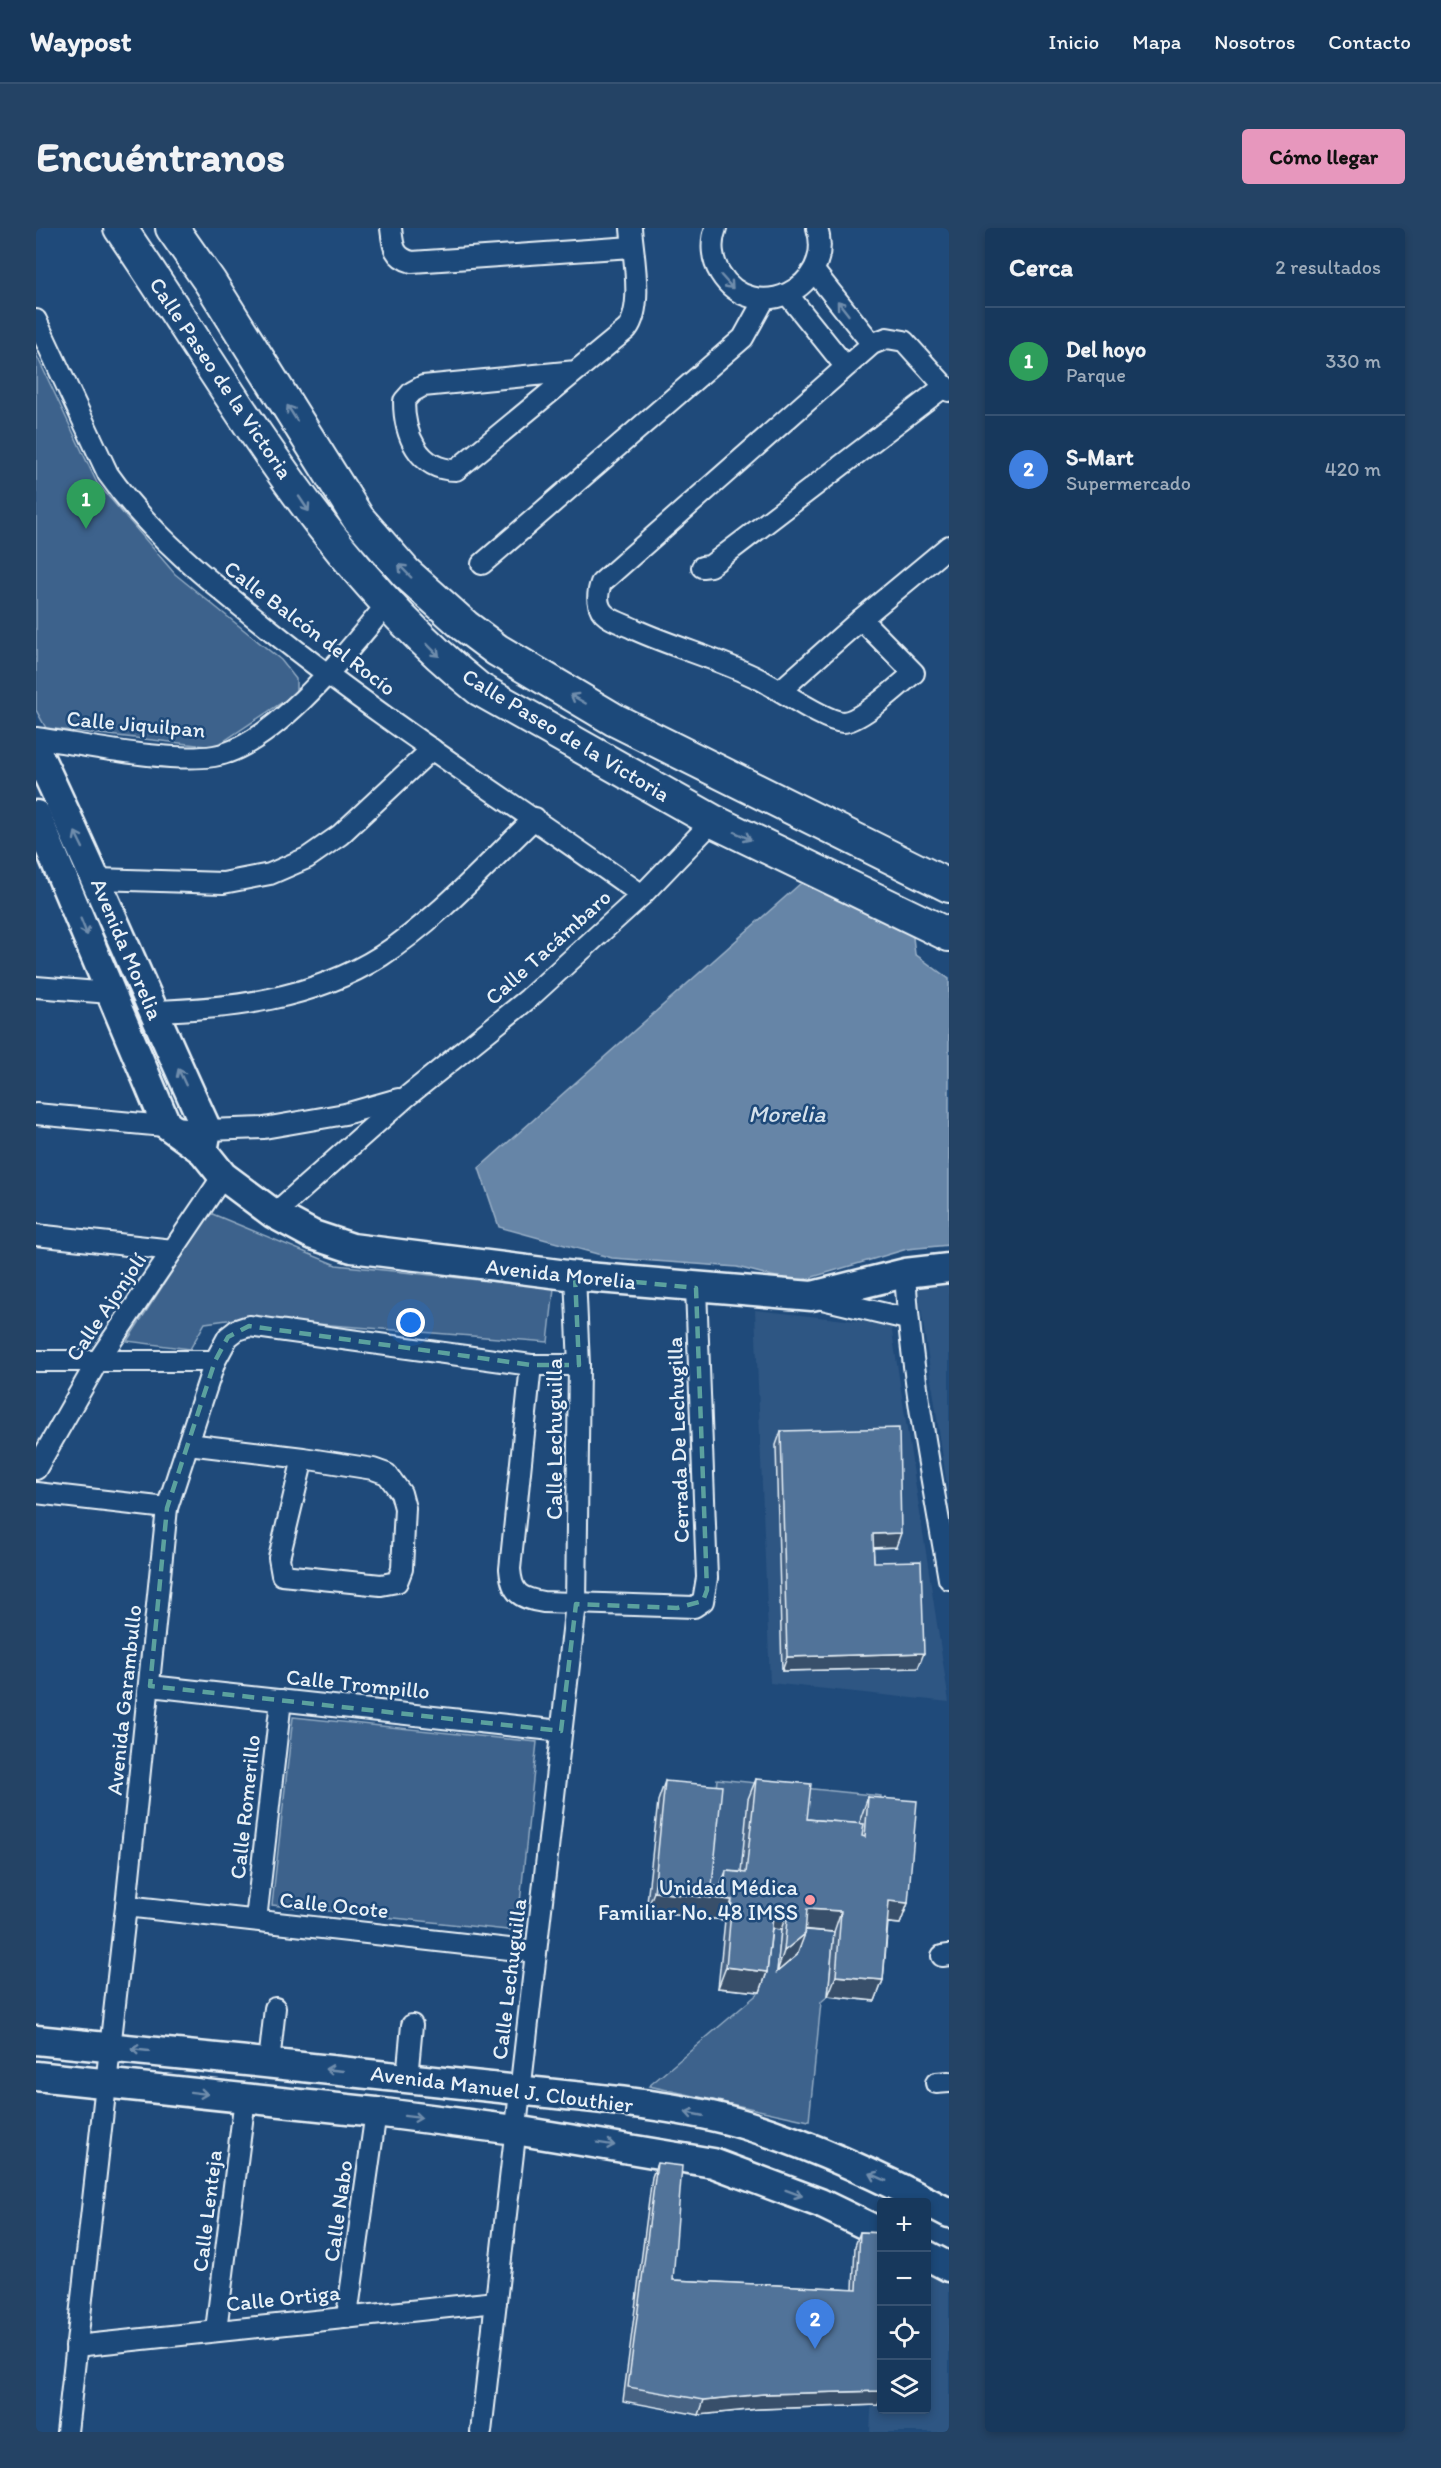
<!DOCTYPE html>
<html lang="es">
<head>
<meta charset="utf-8">
<style>
  body { margin:0; font-family:Itim,sans-serif; background:#244365; color:#f1f3f6 }
  .controls { position:absolute; right:18px; bottom:18px; display:grid; overflow:hidden; border-radius:6px; box-shadow:0 3px 9px #0003 }
  .controls button { width:54px; height:54px; display:grid; place-items:center; padding:0; border:0; border-bottom:2px solid #365272; background:#17385c; color:#f1f3f6; font:30px sans-serif }
  .you { position:absolute; left:375px; top:1095px; width:21px; height:21px; margin:-15px; border:4px solid #fff; border-radius:50%; background:#1a73e8; box-shadow:0 0 0 9px #1a73e833 }
  .badge { display:grid; place-items:center; width:39px; height:39px; border-radius:50%; background:#e797bd; color:#fff; font-size:20px; font-weight:700 }
  .pin { position:absolute; translate:-50% -50px; filter:drop-shadow(0 2px 3px #0008) }
  .pin::after { content:''; position:absolute; top:32px; width:21px; height:18px; background:inherit; clip-path:polygon(0 0,100% 0,50% 100%) }
  .list { margin:0; padding:0; list-style:none }
  h2 { display:flex; justify-content:space-between; align-items:center; height:78px; margin:0; padding:0 24px; font-size:26px }
  h2 small { font-size:20px; font-weight:400; color:#9eacbb }
  .list li { display:grid; grid-template-columns:39px 1fr auto; gap:18px; align-items:center; box-sizing:border-box; height:108px; padding:0 24px; border-top:2px solid #365272 }
  .list b { display:block; font-size:22px; white-space:nowrap }
  .list p { margin:0; font-size:20px; white-space:nowrap; color:#9eacbb }
  .list em { font-size:20px; font-style:normal; color:#9eacbb }
  .icon { flex:none; width:33px; height:33px; fill:none; stroke:currentColor; stroke-width:2; stroke-linecap:round; stroke-linejoin:round }
  .map { position:relative; flex:none; width:913px; height:2204px; overflow:hidden; border-radius:6px }
  header { display:flex; align-items:center; gap:36px; box-sizing:border-box; height:84px; padding:0 30px; background:#17385c; border-bottom:2px solid #365272 }
  header strong { font-size:28px }
  nav { display:flex; gap:33px; margin-inline-start:auto; font-size:21px }
  .intro { display:flex; align-items:center; justify-content:space-between; box-sizing:border-box; height:144px; padding:0 36px }
  h1 { margin:0; font-size:42px }
  .button { padding:15px 27px; border-radius:6px; background:#e797bd; color:#111; font-size:21px; font-weight:700 }
  main { display:flex; gap:36px; padding:0 36px }
  aside { flex:1; background:#17385c; border-radius:6px; box-shadow:0 3px 9px #0003 }
  .map>svg:first-child { display:block }
  .built { fill:#2e5683 }
  .green { fill:#3c628c; stroke:#92aac2; stroke-width:1.5 }
  .water { fill:#6685a7; stroke:#9ab0c7; stroke-width:1.5 }
  .lines { fill:none; stroke-linecap:round; stroke-linejoin:round }
  .minor-casing { stroke:#e8f1f8; stroke-width:24 }
  .secondary-casing { stroke:#e8f1f8; stroke-width:33 }
  .primary-casing { stroke:#e8f1f8; stroke-width:36 }
  .minor { stroke:#1f4a7a; stroke-width:20 }
  .secondary { stroke:#1f4a7a; stroke-width:28 }
  .primary { stroke:#1f4a7a; stroke-width:32 }
  .wall { fill:#466384; stroke:#e8f1f8; stroke-width:1.5 }
  .shaded-wall { fill:#39506b; stroke:#e8f1f8; stroke-width:1.5 }
  .building { fill:#517399; stroke:#e8f1f8; stroke-width:1.5 }
  .oneway { stroke:#6f8dac }
  .marked { fill:none; stroke:#5ba19e; stroke-width:4.5; stroke-dasharray:12 8; stroke-linejoin:round }
  .poi-dot { fill:#ff9aa2; stroke:#1f4a7a; stroke-width:2 }
  .labels { text-anchor:middle; dominant-baseline:central; stroke-width:5; stroke-linejoin:round; paint-order:stroke }
  .street-label { font-size:22px; fill:#e8f1f8; stroke:#1f4a7a }
  .poi-label { font-size:22px; fill:#e8f1f8; stroke:#1f4a7a; text-anchor:end }
  .water-label { font-size:24px; font-style:italic; fill:#d4e1ec; stroke:#1f4a7a }
</style>
</head>
<body>
<header>
<strong>Waypost</strong>
<nav><a>Inicio</a><a>Mapa</a><a>Nosotros</a><a>Contacto</a></nav>
</header>
<div class="intro"><h1>Encuéntranos</h1><a class="button">Cómo llegar</a></div>
<main>
<div class="map">
<svg width="913" height="2204" viewBox="0 0 913 2204">
  <rect width="100%" height="100%" fill="#1f4a7a"/>
  <filter id="ink" filterUnits="userSpaceOnUse"><feTurbulence type="fractalNoise" baseFrequency=".0167" numOctaves="2"/><feDisplacementMap in="SourceGraphic" scale="12" xChannelSelector="R" yChannelSelector="G"/><feConvolveMatrix kernelMatrix="1 2 1 2 8 2 1 2 1" color-interpolation-filters="sRGB"/></filter>
  <g filter="url(#ink)">
    <g class="built">
      <path d="M903 1050H913V1271L882 1060Z"/>
      <path d="M719 1082 855 1097 913 1474 734 1455Z"/>
      <path d="M891 2047 913 2058V2204H834L836 2164 845 2163 846 2182H890Z"/>
    </g>
    <g class="green">
      <path d="M0 126 61 255 139 346 245 432 260 451V465L179 519 10 500 0 482Z"/>
      <path d="M174 985 300 1037 518 1060 512 1114 206 1090 169 1095 154 1121 91 1113Z"/>
      <path d="M257 1489 501 1514 481 1703 236 1677Z"/>
      <path d="M681 1551 845 1568 841 1591 821 1629 668 1679Z"/>
      <path d="M730 1700 745 1702 741 1743 764 1701 798 1704 792 1768 785 1774 773 1893 613 1858 724 1764Z"/>
    </g>
    <path class="water" d="M765 655 876 701 879 726 913 751V1017L871 1021 760 1054 701 1039 576 1030 463 999 443 940Z"/>
    <g class="lines">
      <defs>
        <g id="minor">
          <path d="M355 0C357 17 357 29 376 34L596 19"/>
          <path d="M680 0C674 15 676 32 684 45 717 99 800 60 781 0"/>
          <path d="M778 43 836 116"/>
          <path d="M752 67 809 138"/>
          <path d="M0 92 72 246C115 307 174 354 232 400 351 496 482 578 606 667"/>
          <path d="M540 143 387 158 376 164 368 173C368 206 382 242 420 242L591 101C608 79 597 27 595 0"/>
          <path d="M446 336 707 110 728 72"/>
          <path d="M666 339 674 338 909 158"/>
          <path d="M825 391 913 318"/>
          <path d="M745 462 825 391 878 445C863 457 826 493 807 494 789 494 742 460 723 451 683 431 640 420 600 402 591 397 579 394 571 388 560 380 561 366 565 355L836 116 851 110 868 113 913 163"/>
          <path d="M0 510C50 517 130 535 178 528 237 519 314 421 351 376"/>
          <path d="M61 651 187 655 234 646 271 630 304 607 396 521"/>
          <path d="M0 759 74 765"/>
          <path d="M116 783C194 781 277 771 345 728 402 691 450 637 499 590"/>
          <path d="M0 886 171 902 228 900 309 886 362 871"/>
          <path d="M238 986 369 870 492 771 606 667 677 593"/>
          <path d="M0 1007 137 1022"/>
          <path d="M869 1045C875 1148 896 1250 913 1351"/>
          <path d="M782 1070 871 1091"/>
          <path d="M0 1133H179"/>
          <path d="M495 1137 474 1341C476 1366 484 1370 507 1374L658 1379 667 1373 671 1350 660 1060"/>
          <path d="M152 1216 267 1230 337 1241 351 1246 365 1265 369 1280 366 1341 361 1354 345 1357 246 1347 243 1330 267 1230"/>
          <path d="M0 1241 61 1134 187 948"/>
          <path d="M0 1265 131 1280"/>
          <path d="M114 1458 525 1503"/>
          <path d="M90 1678 500 1724"/>
          <path d="M220 1692 245 1472"/>
          <path d="M906 1728 913 1727"/>
          <path d="M233 1835 239 1780"/>
          <path d="M371 1850 376 1797"/>
          <path d="M900 1855 913 1854"/>
          <path d="M311 2088 340 1884"/>
          <path d="M180 2102 209 1870"/>
          <path d="M40 2118 460 2074"/>
          <path d="M31 2204 90 1678 131 1280 179 1133 192 1109 201 1102 213 1098 495 1137H543"/>
          <path d="M445 2204 540 1376 543 1137 539 1048"/>
        </g>
        <g id="secondary">
          <path d="M0 522C60 648 113 776 171 902L167 923"/>
          <path d="M0 587 130 896 167 923 187 948 238 986 277 1007 316 1020 539 1048 776 1068 869 1045 913 1040"/>
          <path d="M0 1812C155 1827 309 1843 464 1860 540 1869 637 1875 710 1897 781 1919 847 1950 913 1985"/>
          <path d="M0 1848 340 1884 479 1902 677 1935 784 1975 846 2005"/>
          <path d="M890 2027 913 2039"/>
        </g>
        <g id="primary">
          <path d="M84 0C195 161 288 338 443 461L677 593 913 707"/>
          <path d="M136 0 174 54 322 290 370 345 429 398 461 422 579 492 913 658"/>
        </g>
      </defs>
      <use href="#minor" class="minor-casing"/>
      <use href="#secondary" class="secondary-casing"/>
      <use href="#primary" class="primary-casing"/>
      <use href="#minor" class="minor"/>
      <use href="#secondary" class="secondary"/>
      <use href="#primary" class="primary"/>
    </g>
    <g class="wall">
      <path d="M745 1203 860 1319 837 1320 838 1334 882 1440 746 1443 740 1217Z"/>
      <path d="M720 1551 771 1591 824 1596 825 1589 832 1569 872 1675 864 1696 852 1695 847 1752 839 1773 792 1768 798 1704 769 1702 761 1727 741 1744 745 1702 736 1701 731 1744 724 1764 682 1760 689 1692 610 1684 622 1573 629 1553 676 1658 684 1659 690 1643 705 1644 712 1571Z"/>
      <path d="M621 1935 637 2052 817 2061 819 2018 824 2004 846 2005V2168L842 2177 722 2181 663 2187 587 2173 616 1949Z"/>
    </g>
    <g class="shaded-wall">
      <path d="M865 1305 860 1319 832 1320 837 1306Z"/>
      <path d="M888 1425 882 1440 746 1443 751 1429Z"/>
      <path d="M618 1664 696 1672 689 1692 610 1684Z"/>
      <path d="M853 1673 872 1675 864 1696 846 1694Z"/>
      <path d="M738 1680 752 1681 745 1702 730 1700Z"/>
      <path d="M771 1681 805 1683 798 1704 764 1701Z"/>
      <path d="M769 1706 761 1727 741 1744 748 1723Z"/>
      <path d="M690 1739 731 1744 724 1764 682 1760Z"/>
      <path d="M800 1748 847 1752 839 1773 792 1768Z"/>
      <path d="M846 2163V2168L842 2177 722 2181 663 2187 668 2172 727 2166Z"/>
    </g>
    <g class="building">
      <path d="M863 1200 865 1305 837 1306 838 1334 885 1333 888 1425 751 1429 745 1203Z"/>
      <path d="M720 1551 775 1556 771 1591 828 1596 826 1608 829 1609 832 1569 881 1573 872 1675 853 1673 847 1752 800 1748 805 1683 771 1681 769 1706 748 1723 752 1681 738 1680 731 1744 690 1739 696 1672 618 1664 629 1553 686 1558 676 1658 688 1660 690 1643 710 1645Z"/>
      <path d="M621 1935 646 1938 637 2052 821 2061 824 2004 846 2005V2163L727 2166 668 2172 592 2159Z"/>
    </g>
    <defs><path id="oneway-shaft" d="M-6 0H5M1.5-3L5.5 0L1.5 3" fill="none" stroke-width="1.6" stroke-linecap="round" stroke-linejoin="round" transform="scale(1.5)"/></defs>
    <g class="oneway">
      <use href="#oneway-shaft" transform="translate(691 54) rotate(48)"/>
      <use href="#oneway-shaft" transform="translate(807 80) rotate(-128)"/>
      <use href="#oneway-shaft" transform="translate(256 185) rotate(-122)"/>
      <use href="#oneway-shaft" transform="translate(268 276) rotate(56)"/>
      <use href="#oneway-shaft" transform="translate(369 343) rotate(-134)"/>
      <use href="#oneway-shaft" transform="translate(397 422) rotate(45)"/>
      <use href="#oneway-shaft" transform="translate(542 471) rotate(-150)"/>
      <use href="#oneway-shaft" transform="translate(707 608) rotate(25)"/>
      <use href="#oneway-shaft" transform="translate(43 612) rotate(-116)"/>
      <use href="#oneway-shaft" transform="translate(48 699) rotate(68)"/>
      <use href="#oneway-shaft" transform="translate(146 849) rotate(-115)"/>
      <use href="#oneway-shaft" transform="translate(104 1822) rotate(-174)"/>
      <use href="#oneway-shaft" transform="translate(298 1842) rotate(-174)"/>
      <use href="#oneway-shaft" transform="translate(163 1865) rotate(7)"/>
      <use href="#oneway-shaft" transform="translate(658 1886) rotate(-169)"/>
      <use href="#oneway-shaft" transform="translate(377 1889) rotate(7)"/>
      <use href="#oneway-shaft" transform="translate(570 1916) rotate(9)"/>
      <use href="#oneway-shaft" transform="translate(842 1949) rotate(-156)"/>
      <use href="#oneway-shaft" transform="translate(758 1965) rotate(20)"/>
    </g>
  </g>
  <path class="marked" d="M539 1048 660 1060 671 1362 667 1373 641 1380 540 1376 525 1503 114 1458 131 1280 179 1133 192 1109 213 1098 495 1137H543Z"/>
  <circle class="poi-dot" cx="774" cy="1672" r="6"/>
  <g class="labels">
    <g class="street-label">
      <text transform="translate(185 150) rotate(56)">Calle Paseo de la Victoria</text>
      <text transform="translate(274 400) rotate(37)">Calle Balcón del Rocío</text>
      <text transform="translate(100 496) rotate(5)">Calle Jiquilpan</text>
      <text transform="translate(530 507) rotate(31)">Calle Paseo de la Victoria</text>
      <text transform="translate(512 719) rotate(-42)">Calle Tacámbaro</text>
      <text transform="translate(91 721) rotate(67)">Avenida Morelia</text>
      <text transform="translate(525 1046) rotate(6)">Avenida Morelia</text>
      <text transform="translate(70 1079) rotate(-56)">Calle Ajonjolí</text>
      <text transform="translate(518 1211) rotate(-90)">Calle Lechuguilla</text>
      <text transform="translate(642 1212) rotate(-92)">Cerrada De Lechugilla</text>
      <text transform="translate(322 1456) rotate(6)">Calle Trompillo</text>
      <text transform="translate(88 1472) rotate(-84)">Avenida Garambullo</text>
      <text transform="translate(209 1579) rotate(-84)">Calle Romerillo</text>
      <text transform="translate(298 1677) rotate(6)">Calle Ocote</text>
      <text transform="translate(473 1751) rotate(-83)">Calle Lechuguilla</text>
      <text transform="translate(466 1861) rotate(7)">Avenida Manuel J. Clouthier</text>
      <text transform="translate(171 1983) rotate(-83)">Calle Lenteja</text>
      <text transform="translate(302 1983) rotate(-82)">Calle Nabo</text>
      <text transform="translate(247 2070) rotate(-6)">Calle Ortiga</text>
    </g>
    <g class="poi-label">
      <text x="762" y="1659">Unidad Médica<tspan x="762" dy="25">Familiar No. 48 IMSS</tspan></text>
    </g>
    <g class="water-label">
      <text x="751" y="885">Morelia</text>
    </g>
  </g>
</svg>
<div class="controls">
<button>+</button>
<button>−</button>
<button><svg class="icon" aria-label="locate" viewBox="0 0 24 24"><circle cx="12" cy="12" r="6"/><path d="M12 2v4M12 18v4M2 12h4M18 12h4"/></svg></button>
<button><svg class="icon" aria-label="layers" viewBox="0 0 24 24"><path d="M12 4l9 5-9 5-9-5zM3 14l9 5 9-5"/></svg></button>
</div>
<div class="you"></div>
<div class="pin badge" style="left:50px;top:301px;background:#2e9e5b">1</div>
<div class="pin badge" style="left:779px;top:2121px;background:#3f7fe0">2</div>
</div>
<aside>
<h2>Cerca<small>2 resultados</small></h2>
<ul class="list">
<li><span class="badge" style="background:#2e9e5b">1</span><div><b>Del hoyo</b><p>Parque</p></div><em>330 m</em></li>
<li><span class="badge" style="background:#3f7fe0">2</span><div><b>S-Mart</b><p>Supermercado</p></div><em>420 m</em></li>
</ul>
</aside>
</main>
</body>
</html>
